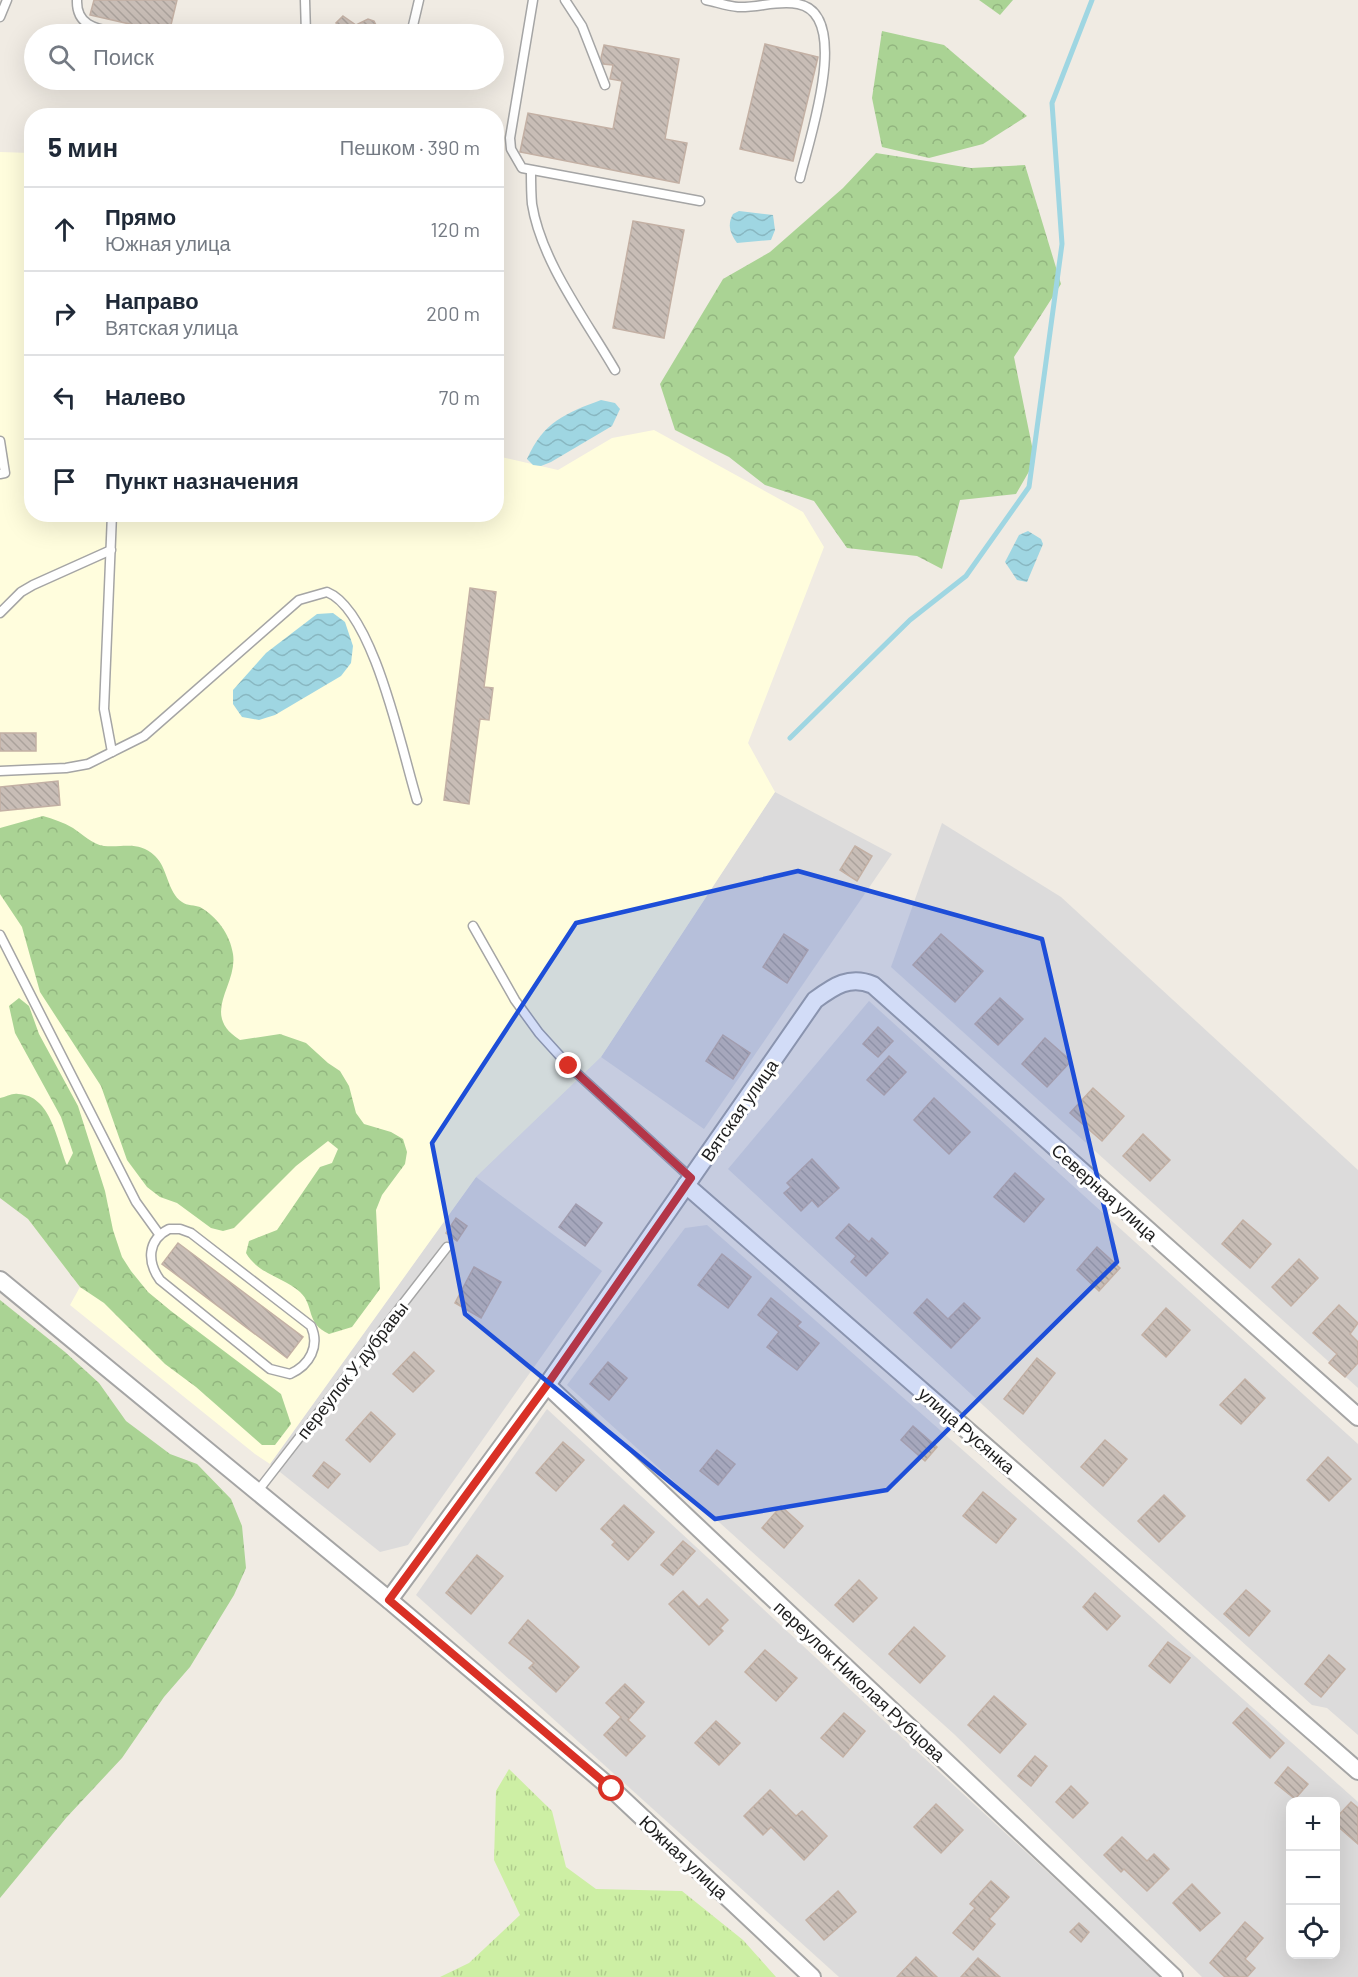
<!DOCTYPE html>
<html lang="ru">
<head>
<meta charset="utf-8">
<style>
  body { margin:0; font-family:Barlow,sans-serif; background:#f6f6f7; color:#1f2937 }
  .controls { position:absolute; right:18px; bottom:18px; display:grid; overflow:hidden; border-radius:12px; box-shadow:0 6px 24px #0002 }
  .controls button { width:54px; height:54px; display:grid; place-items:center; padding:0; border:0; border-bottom:2px solid #e0e1e3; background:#fff; color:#1f2937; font:30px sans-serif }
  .stop { position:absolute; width:18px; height:18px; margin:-14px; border:4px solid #d93025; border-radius:50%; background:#fff }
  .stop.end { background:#d93025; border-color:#fff; box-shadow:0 2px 6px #0008 }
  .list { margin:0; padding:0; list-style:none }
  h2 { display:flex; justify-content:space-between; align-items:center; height:78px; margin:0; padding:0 24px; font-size:26px }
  h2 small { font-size:20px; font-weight:400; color:#747a83 }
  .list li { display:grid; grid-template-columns:39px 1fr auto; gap:18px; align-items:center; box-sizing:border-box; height:84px; padding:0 24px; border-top:2px solid #e0e1e3 }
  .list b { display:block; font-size:22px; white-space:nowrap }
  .list p { margin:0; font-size:20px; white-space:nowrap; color:#747a83 }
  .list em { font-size:20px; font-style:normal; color:#747a83 }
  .icon { flex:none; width:33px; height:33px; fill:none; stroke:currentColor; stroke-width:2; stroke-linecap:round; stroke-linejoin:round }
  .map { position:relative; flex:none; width:1358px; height:1977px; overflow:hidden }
  .search { position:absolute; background:#fff; box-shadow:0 6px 24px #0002; left:24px; top:24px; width:480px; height:66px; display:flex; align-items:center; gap:15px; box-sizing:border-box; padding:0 21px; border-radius:33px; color:#747a83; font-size:22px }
  .panel { position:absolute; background:#fff; box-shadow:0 6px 24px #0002; left:24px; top:108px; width:480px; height:414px; border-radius:24px }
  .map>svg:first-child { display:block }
  .residential { fill:#dcdbdb; fill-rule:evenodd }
  .education { fill:#fffddd }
  .grass { fill:url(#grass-tufts) }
  .forest { fill:url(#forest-crowns) }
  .water { fill:url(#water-waves) }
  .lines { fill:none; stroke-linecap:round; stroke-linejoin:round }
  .stream { stroke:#9fd6e2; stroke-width:5 }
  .building { fill:url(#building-back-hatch); stroke:#c3b0a4; stroke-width:1.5 }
  .lane-casing { stroke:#a5a5a5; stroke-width:11 }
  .street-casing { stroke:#a5a5a5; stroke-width:20 }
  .lane { stroke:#fff; stroke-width:8 }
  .street { stroke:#fff; stroke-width:16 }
  .route { stroke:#d93025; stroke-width:8 }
  .marked { fill:#1d4ed8; fill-opacity:0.2; stroke:#1d4ed8; stroke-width:4.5; stroke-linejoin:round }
  .labels { text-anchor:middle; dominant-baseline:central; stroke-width:6; stroke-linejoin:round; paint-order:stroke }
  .street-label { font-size:18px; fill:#1e1e1e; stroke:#fff }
</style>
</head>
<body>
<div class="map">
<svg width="1358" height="1977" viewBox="0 0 1358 1977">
  <defs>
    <pattern id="grass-tufts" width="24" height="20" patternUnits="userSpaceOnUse" patternTransform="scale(1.5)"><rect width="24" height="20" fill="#cdefa4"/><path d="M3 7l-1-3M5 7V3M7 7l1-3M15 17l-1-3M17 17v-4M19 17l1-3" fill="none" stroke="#b0cc8d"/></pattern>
    <pattern id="forest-crowns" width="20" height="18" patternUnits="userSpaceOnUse" patternTransform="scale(1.5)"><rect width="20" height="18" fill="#aad394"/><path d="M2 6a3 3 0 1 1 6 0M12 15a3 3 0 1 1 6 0" fill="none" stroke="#92b57f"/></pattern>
    <pattern id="water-waves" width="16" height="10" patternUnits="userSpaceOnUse" patternTransform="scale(1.5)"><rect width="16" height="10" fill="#9fd6e2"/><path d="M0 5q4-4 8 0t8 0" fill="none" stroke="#88b7c1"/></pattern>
    <pattern id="building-back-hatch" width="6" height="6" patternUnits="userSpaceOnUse" patternTransform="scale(1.5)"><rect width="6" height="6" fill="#c8bdb6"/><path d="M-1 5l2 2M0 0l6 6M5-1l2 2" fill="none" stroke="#aba29c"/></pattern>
  </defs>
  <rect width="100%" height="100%" fill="#f0ebe3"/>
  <g class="residential">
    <path d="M775 792 892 854 704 1129 601 1057Z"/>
    <path d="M942 823 1061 897 1358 1170V1388L891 967Z"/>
    <path d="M869 1001 1358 1444V1735L1327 1708 1312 1705 1094 1508 728 1169Z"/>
    <path d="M476 1177 602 1271 408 1545 380 1552 270 1464Z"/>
    <path d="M707 1225 1065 1540 1358 1802V1977H1202L954 1734 567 1385 685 1228ZM1290 1802H1336V1954H1290Z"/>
    <path d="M547 1409 1161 1977H839L416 1595Z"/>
  </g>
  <path class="education" d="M0 152 31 153 32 514H496L497 456 558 470 612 438 654 430 803 512 824 547 748 743 775 792 601 1057 476 1177 270 1464 255 1454 70 1305 80 1287 0 1182Z"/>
  <path class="grass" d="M509 1769 552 1811 566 1867 596 1889 682 1891 743 1940 776 1977H440L469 1963 520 1915 494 1860 496 1791Z"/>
  <g class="forest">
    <path d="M979 0H1013L1000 15Z"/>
    <path d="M882 31 944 45 1027 116 983 144 929 158 882 147 872 98Z"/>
    <path d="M876 153 971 168 1025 165 1061 284 1014 357 1035 461 1016 494 960 500 942 569 917 556 847 548 814 501 765 485 729 457 675 430 660 384 723 279 770 252 843 188Z"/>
    <path d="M43 816C53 819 63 822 73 828 82 834 92 844 104 846 124 848 138 840 155 856 168 868 167 892 182 902 187 906 195 905 200 907 217 917 230 934 233 954 238 986 199 1014 240 1040L280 1034 306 1043 328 1063 340 1071 349 1086 356 1113 364 1124 391 1132 403 1139 407 1152 405 1164 382 1195 376 1210 380 1289 352 1327 329 1334C305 1323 315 1306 300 1292 283 1277 258 1274 246 1253L249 1241 277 1230 320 1167 332 1163 338 1149 328 1141 296 1166 234 1228 223 1231 211 1228 177 1203 160 1197 147 1187 127 1160 101 1086 40 992 22 927 0 894V828Z"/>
    <path d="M19 998 29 1006 39 1034 78 1106 105 1191 113 1230 122 1257 131 1271 148 1292 171 1311 281 1394 291 1424 275 1445H262L196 1387 165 1364 104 1303 80 1287 28 1219 0 1198V1098C6 1097 12 1093 18 1094 51 1095 57 1141 67 1165L73 1153 61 1117 15 1033 9 1006Z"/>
    <path d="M0 1300 65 1352 99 1383 126 1421 170 1454 197 1464 231 1499 242 1526 246 1568 234 1595 190 1667 164 1697 122 1758 66 1818 0 1898Z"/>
  </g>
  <g class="water">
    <path d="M739 211 773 215 775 230 771 240 737 243C730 233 727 225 733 214Z"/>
    <path d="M601 400 615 403 620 409 612 426 551 462 541 466 533 465 527 459C543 422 566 413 601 400Z"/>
    <path d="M1028 531 1041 539 1043 544 1027 582 1017 580 1005 562 1019 535Z"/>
    <path d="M333 613 345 622 353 646 351 663 341 676 275 715 259 720 242 717 233 704V690L266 653 317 614Z"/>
  </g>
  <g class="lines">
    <path class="stream" d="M790 738 910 620 966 576 1029 487 1062 244 1052 103 1092 0"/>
  </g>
  <g class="building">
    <path d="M94 0H177L169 33 90 15Z"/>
    <path d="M343 16 356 25 368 19 374 21 377 27 375 34H364L357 27 341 32 336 23Z"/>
    <path d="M765 44 818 57 793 161 740 149Z"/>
    <path d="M604 45 679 59 665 139 687 143 679 183 520 152 528 113 613 129 622 81 610 79 613 65 603 64 601 58Z"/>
    <path d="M633 221 684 230 664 338 613 328Z"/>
    <path d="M470 588 496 592 484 687 493 688 489 720 480 719 469 804 444 800Z"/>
    <rect x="0" y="733" width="36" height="18"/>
    <path d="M58 781 60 805 0 811V787Z"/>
    <path d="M855 846 872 856 857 881 840 870Z"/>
    <path d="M784 934 808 950 787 983 763 967Z"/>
    <path d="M941 934 983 971 955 1002 913 965Z"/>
    <path d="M1000 998 1023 1019 998 1045 975 1024Z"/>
    <path d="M878 1027 893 1041 878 1057 863 1044Z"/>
    <path d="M723 1035 750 1053 733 1079 706 1061Z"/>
    <path d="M1045 1038 1071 1061 1047 1087 1022 1064Z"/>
    <path d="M889 1056 906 1072 884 1095 867 1080Z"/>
    <path d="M1093 1088 1124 1116 1102 1141 1070 1113Z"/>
    <path d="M934 1098 970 1132 949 1154 914 1120Z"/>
    <path d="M1143 1134 1170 1160 1150 1181 1123 1156Z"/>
    <path d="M812 1159 839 1188 818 1207 812 1200 801 1211 784 1193 791 1187 787 1183Z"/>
    <path d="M1015 1173 1044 1199 1024 1222 994 1197Z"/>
    <path d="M576 1204 602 1223 585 1246 559 1227Z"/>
    <path d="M456 1218 467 1226 457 1241 446 1233Z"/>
    <path d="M1243 1220 1271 1244 1250 1268 1222 1244Z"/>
    <path d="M849 1224 869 1242 872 1238 888 1253 866 1276 851 1262 856 1256 836 1238Z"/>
    <path d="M178 1243 303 1337 287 1358 162 1264Z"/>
    <path d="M1097 1247 1120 1268 1099 1291 1077 1270Z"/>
    <path d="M722 1254 751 1277 728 1308 698 1285Z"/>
    <path d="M1299 1259 1318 1278 1291 1306 1272 1287Z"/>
    <path d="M474 1267 501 1282 481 1318 455 1303Z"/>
    <path d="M771 1298 801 1322 797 1326 819 1343 797 1370 767 1347 779 1332 758 1315Z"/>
    <path d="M927 1299 948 1319 964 1303 980 1318 951 1348 914 1313Z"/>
    <path d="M1339 1305 1358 1323 1350 1334 1358 1342V1363L1345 1377 1329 1363 1337 1354 1313 1333Z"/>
    <path d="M1166 1308 1190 1330 1166 1357 1142 1335Z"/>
    <path d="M414 1352 434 1371 413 1392 393 1374Z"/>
    <path d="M1037 1358 1055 1373 1023 1414 1004 1399Z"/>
    <path d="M608 1362 627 1378 609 1400 590 1384Z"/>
    <path d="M1245 1379 1265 1398 1241 1424 1220 1405Z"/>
    <path d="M371 1412 395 1434 370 1462 346 1440Z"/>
    <path d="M913 1426 937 1447 925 1461 901 1440Z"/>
    <path d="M1105 1440 1127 1459 1103 1486 1081 1467Z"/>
    <path d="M563 1442 584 1460 556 1491 536 1473Z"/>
    <path d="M717 1450 735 1464 718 1485 700 1471Z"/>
    <path d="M1328 1457 1351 1479 1329 1501 1307 1480Z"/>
    <path d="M324 1462 340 1474 328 1488 313 1476Z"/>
    <path d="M983 1492 1016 1519 996 1543 963 1516Z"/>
    <path d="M1164 1495 1185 1516 1159 1542 1138 1521Z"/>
    <path d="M624 1505 654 1532 628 1560 612 1545 615 1542 601 1529Z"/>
    <path d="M781 1506 803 1526 784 1548 762 1528Z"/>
    <path d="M683 1541 695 1551 673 1575 661 1565Z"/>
    <path d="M477 1555 503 1576 471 1614 446 1593Z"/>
    <path d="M859 1580 877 1598 853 1622 835 1605Z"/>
    <path d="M1246 1590 1270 1611 1249 1636 1224 1614Z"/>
    <path d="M683 1591 699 1607 707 1599 728 1620 720 1628 723 1631 709 1645 669 1604Z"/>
    <path d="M1095 1593 1120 1616 1107 1630 1083 1607Z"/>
    <path d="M528 1620 579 1667 556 1692 529 1668 534 1663 509 1643Z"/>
    <path d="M914 1627 945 1656 920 1683 889 1654Z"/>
    <path d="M1168 1642 1190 1658 1170 1683 1149 1666Z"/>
    <path d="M765 1650 797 1678 776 1701 745 1672Z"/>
    <path d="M1329 1655 1345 1669 1321 1697 1305 1684Z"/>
    <path d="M625 1684 644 1702 628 1720 645 1736 626 1756 604 1735 621 1717 606 1703Z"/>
    <path d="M994 1696 1026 1724 1000 1753 968 1725Z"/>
    <path d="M1247 1708 1284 1743 1270 1758 1233 1723Z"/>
    <path d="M844 1713 865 1731 843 1757 821 1738Z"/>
    <path d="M716 1721 740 1743 719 1765 695 1743Z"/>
    <path d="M1035 1756 1047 1766 1031 1786 1018 1776Z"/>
    <path d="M1288 1767 1308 1784 1295 1799 1275 1783Z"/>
    <path d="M1071 1786 1088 1803 1073 1818 1056 1802Z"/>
    <path d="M770 1790 796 1816 802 1811 827 1836 804 1860 771 1827 763 1835 744 1816Z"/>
    <path d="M1351 1802 1358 1808V1844L1335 1824V1819Z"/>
    <path d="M936 1804 963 1830 941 1853 914 1827Z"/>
    <path d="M1122 1837 1147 1861 1154 1854 1169 1869 1147 1891 1124 1869 1121 1872 1104 1855Z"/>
    <path d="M991 1881 1009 1897 989 1919 995 1924 973 1950 953 1933 975 1908 970 1904Z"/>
    <path d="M1192 1884 1220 1913 1200 1931 1173 1903Z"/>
    <path d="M838 1891 856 1912 824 1940 806 1920Z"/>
    <path d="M1245 1922 1263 1938 1245 1959 1255 1968 1247 1977H1225L1210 1963Z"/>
    <path d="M1079 1923 1089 1932 1081 1942 1070 1932Z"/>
    <path d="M916 1957 937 1977H897Z"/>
    <path d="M978 1958 1000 1977H961Z"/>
  </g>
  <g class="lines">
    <defs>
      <g id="lane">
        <path d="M77 0C76 28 100 29 122 34"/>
        <path d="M305 0 306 34"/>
        <path d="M533 0 510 138 511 149 522 168 700 201"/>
        <path d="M565 0 582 26 605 85"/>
        <path d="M706 0C716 2 727 6 738 7 758 8 777 0 798 4 853 14 808 143 800 178"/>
        <path d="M0 17 7 0"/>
        <path d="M411 34 419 0"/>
        <path d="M531 171C531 182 531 193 532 204 541 261 586 320 615 370"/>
        <path d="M0 441 5 473 0 474"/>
        <path d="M0 613 21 592 33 585 111 550"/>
        <path d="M112 752 104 709 112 514"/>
        <path d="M0 771 66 768 88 764 144 736 299 600 327 592C374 611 402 752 417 800"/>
        <path d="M473 926 515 1000 539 1033 569 1066 691 1178"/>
        <path d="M0 935 136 1202 159 1234"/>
        <path d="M169 1229H180L191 1233 311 1326C320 1346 310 1365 290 1374L270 1369 160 1280C147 1262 147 1240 169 1229Z"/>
        <path d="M257 1492 447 1247"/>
      </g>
      <g id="street">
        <path d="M686 1185 1358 1771"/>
        <path d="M0 1280 389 1600 612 1789 812 1977"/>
        <path d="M547 1385 1174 1977"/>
        <path d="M389 1600 547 1385 815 1000C834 986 850 975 873 985L1358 1417"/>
      </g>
    </defs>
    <use href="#lane" class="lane-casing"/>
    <use href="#street" class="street-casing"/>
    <use href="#lane" class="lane"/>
    <use href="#street" class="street"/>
  </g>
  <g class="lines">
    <path class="route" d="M569 1066 691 1178 547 1385 389 1600 612 1789"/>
  </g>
  <path class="marked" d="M798 871 1042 939 1117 1262 887 1490 715 1519 465 1314 432 1143 576 923Z"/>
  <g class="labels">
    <g class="street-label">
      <text transform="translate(739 1110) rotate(-55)">Вятская улица</text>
      <text transform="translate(1105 1192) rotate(42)">Северная улица</text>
      <text transform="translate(352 1370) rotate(-52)">переулок У дубравы</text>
      <text transform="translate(967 1430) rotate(41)">улица Русянка</text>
      <text transform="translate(860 1681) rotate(43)">переулок Николая Рубцова</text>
      <text transform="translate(684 1857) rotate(43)">Южная улица</text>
    </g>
  </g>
</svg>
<div class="controls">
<button>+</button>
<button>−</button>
<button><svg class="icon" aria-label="locate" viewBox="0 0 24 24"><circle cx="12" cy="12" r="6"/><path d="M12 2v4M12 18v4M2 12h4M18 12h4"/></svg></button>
</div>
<div class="stop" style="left:612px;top:1789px"></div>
<div class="stop end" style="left:569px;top:1066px"></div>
<div class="search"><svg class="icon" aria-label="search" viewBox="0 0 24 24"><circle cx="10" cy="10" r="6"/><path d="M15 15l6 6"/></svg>Поиск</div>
<section class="panel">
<h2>5 мин<small>Пешком · 390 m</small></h2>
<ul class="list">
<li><svg class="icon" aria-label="ahead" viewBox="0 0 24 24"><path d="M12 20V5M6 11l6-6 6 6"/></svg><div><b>Прямо</b><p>Южная улица</p></div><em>120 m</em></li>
<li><svg class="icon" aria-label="right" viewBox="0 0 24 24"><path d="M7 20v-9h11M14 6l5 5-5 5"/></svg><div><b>Направо</b><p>Вятская улица</p></div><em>200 m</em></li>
<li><svg class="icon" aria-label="left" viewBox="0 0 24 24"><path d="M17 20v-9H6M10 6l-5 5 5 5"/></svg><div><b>Налево</b></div><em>70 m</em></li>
<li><svg class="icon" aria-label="arrive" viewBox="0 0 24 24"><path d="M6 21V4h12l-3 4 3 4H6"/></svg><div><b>Пункт назначения</b></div></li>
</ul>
</section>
</div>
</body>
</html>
